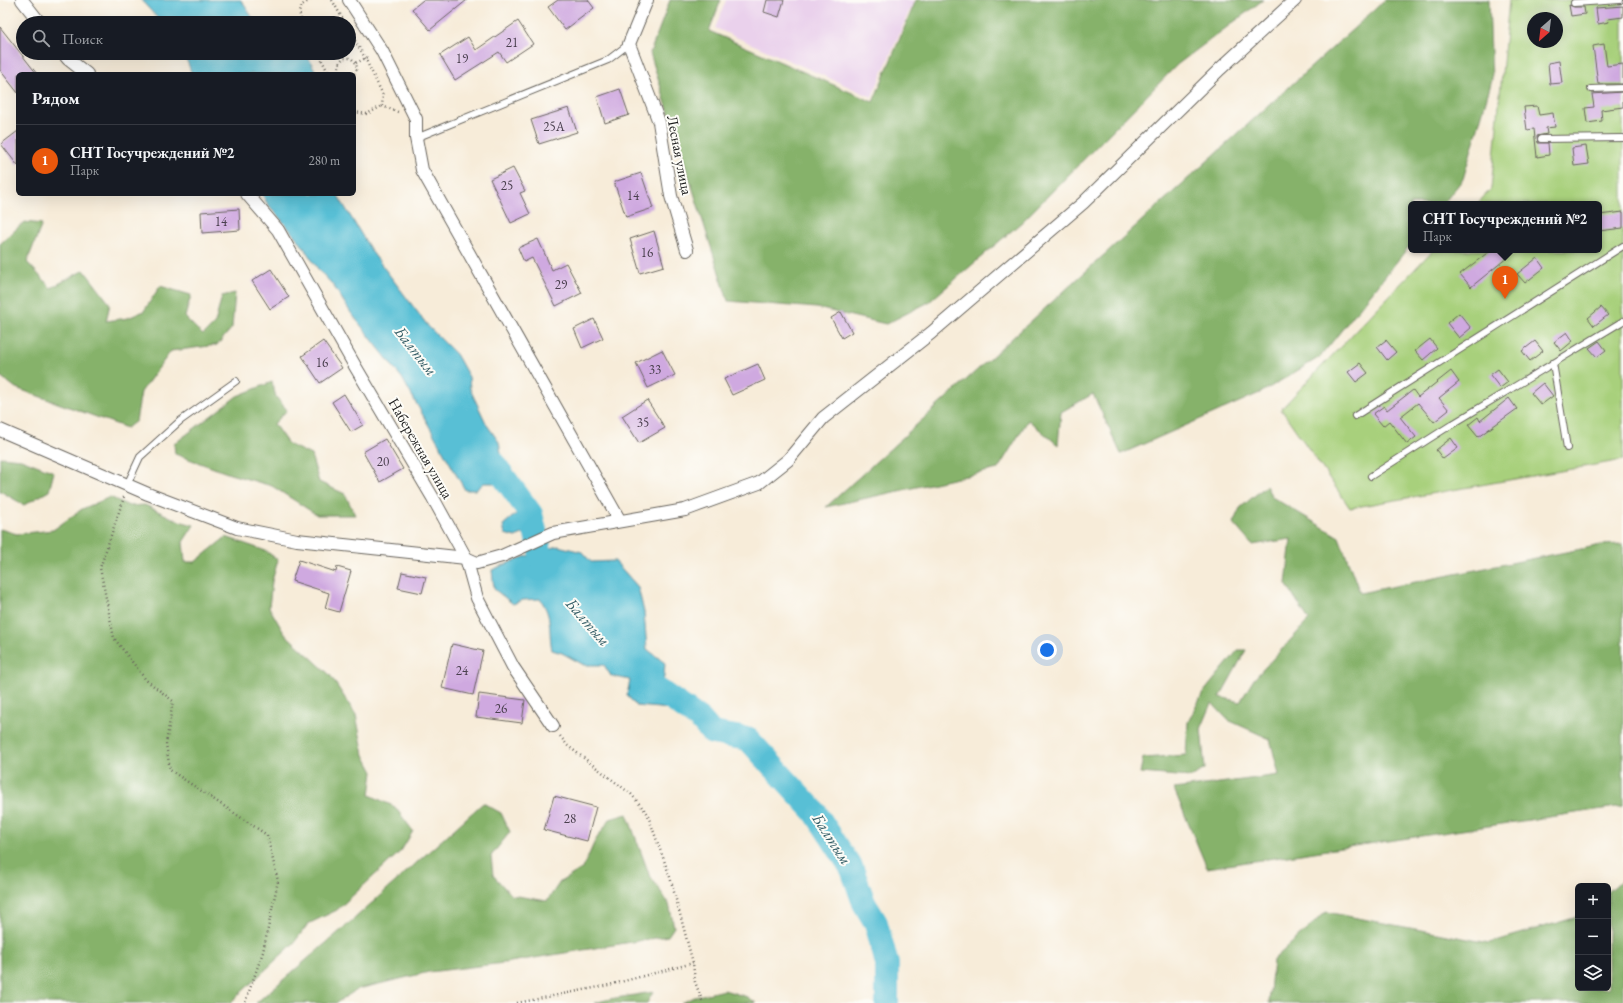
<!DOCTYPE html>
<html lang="ru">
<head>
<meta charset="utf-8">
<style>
  body { margin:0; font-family:"EB Garamond",serif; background:#20242c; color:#f1f3f6 }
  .controls { position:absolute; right:12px; bottom:12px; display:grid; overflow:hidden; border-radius:6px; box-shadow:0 4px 16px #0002 }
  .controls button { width:36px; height:36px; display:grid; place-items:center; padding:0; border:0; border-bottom:1px solid #363941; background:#171b24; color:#f1f3f6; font:20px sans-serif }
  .compass { position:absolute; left:1527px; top:12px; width:36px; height:36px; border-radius:50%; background:#171b24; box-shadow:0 4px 16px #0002; rotate:208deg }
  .you { position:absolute; left:1047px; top:650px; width:14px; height:14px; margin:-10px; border:3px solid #fff; border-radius:50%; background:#1a73e8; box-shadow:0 0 0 6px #1a73e833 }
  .badge { display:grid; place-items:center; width:26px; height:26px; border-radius:50%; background:#ea580c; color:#fff; font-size:13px; font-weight:700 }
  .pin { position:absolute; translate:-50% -33px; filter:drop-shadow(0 1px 2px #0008) }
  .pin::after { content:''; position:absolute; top:21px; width:14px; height:12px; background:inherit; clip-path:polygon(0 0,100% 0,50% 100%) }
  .popup { position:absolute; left:1408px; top:201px; width:194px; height:52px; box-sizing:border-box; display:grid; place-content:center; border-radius:6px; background:#171b24; filter:drop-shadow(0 1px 3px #0005); font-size:13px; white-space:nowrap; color:#9ea1a6 }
  .popup b { font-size:15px; color:#f1f3f6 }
  .popup::after { content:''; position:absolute; left:50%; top:100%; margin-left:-8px; border:8px solid transparent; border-top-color:#171b24 }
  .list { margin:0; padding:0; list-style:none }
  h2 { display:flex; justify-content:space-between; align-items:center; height:52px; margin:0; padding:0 16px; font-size:17px }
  h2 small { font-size:13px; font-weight:400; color:#9ea1a6 }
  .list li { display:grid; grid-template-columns:26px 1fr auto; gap:12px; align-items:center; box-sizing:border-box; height:72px; padding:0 16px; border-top:1px solid #363941 }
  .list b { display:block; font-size:15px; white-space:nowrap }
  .list p { margin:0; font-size:13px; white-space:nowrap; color:#9ea1a6 }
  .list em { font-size:13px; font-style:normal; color:#9ea1a6 }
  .icon { flex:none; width:22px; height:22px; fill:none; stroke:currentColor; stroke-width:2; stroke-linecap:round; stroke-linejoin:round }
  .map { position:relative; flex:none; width:1623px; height:1003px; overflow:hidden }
  .search { position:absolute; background:#171b24; box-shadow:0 4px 16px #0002; left:16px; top:16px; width:340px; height:44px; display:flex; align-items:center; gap:10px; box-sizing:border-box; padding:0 14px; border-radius:22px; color:#9ea1a6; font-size:15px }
  .panel { position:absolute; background:#171b24; box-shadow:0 4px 16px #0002; left:16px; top:72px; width:340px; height:124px; border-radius:6px }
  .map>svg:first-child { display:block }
  .built { fill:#ead1ec }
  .green { fill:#a8d07b; stroke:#62764c; fill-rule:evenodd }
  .forest { fill:#86b26b; stroke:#516744 }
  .water { fill:#58bfd5; stroke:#3a6e78 }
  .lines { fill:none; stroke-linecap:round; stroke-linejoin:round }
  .river { stroke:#58bfd5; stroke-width:24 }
  .building { fill:#cfa9e0 }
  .lane-casing { stroke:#69655e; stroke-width:8 }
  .street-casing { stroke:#69655e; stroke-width:14 }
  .path { stroke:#69655e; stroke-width:2.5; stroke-dasharray:1 3; stroke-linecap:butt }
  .lane { stroke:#fff; stroke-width:6 }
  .street { stroke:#fff; stroke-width:12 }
  .labels { text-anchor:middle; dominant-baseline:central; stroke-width:4; stroke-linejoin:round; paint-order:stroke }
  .number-label { font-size:13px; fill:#493f4d }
  .street-label { font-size:15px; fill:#1c1c1c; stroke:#fdfcf7 }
  .water-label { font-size:16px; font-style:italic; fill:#345d66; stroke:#fdfcf7 }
</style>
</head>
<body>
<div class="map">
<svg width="1623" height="1003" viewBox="0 0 1623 1003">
  <rect width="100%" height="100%" fill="#fdfcf7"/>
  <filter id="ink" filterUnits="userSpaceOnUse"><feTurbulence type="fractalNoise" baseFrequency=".025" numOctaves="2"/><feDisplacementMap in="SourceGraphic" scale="8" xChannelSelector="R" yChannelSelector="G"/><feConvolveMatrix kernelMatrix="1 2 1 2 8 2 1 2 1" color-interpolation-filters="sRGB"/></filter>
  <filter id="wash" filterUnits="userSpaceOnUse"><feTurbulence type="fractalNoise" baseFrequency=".012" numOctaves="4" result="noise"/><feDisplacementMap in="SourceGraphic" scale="16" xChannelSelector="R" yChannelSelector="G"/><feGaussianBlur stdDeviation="0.9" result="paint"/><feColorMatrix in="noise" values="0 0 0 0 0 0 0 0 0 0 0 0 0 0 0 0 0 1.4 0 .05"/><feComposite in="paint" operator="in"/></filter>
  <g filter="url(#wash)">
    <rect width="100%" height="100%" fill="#f7ecd9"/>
    <path class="built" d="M726 0H914L872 97 715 28Z"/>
    <path class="green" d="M1509 0H1623V460L1350 508 1281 409 1433 250H1599V204H1477L1491 189ZM1533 18H1557V42H1533Z"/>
    <g class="forest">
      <path d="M670 0H721L709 31 873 102 916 0H1263L1178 64 1023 221 929 302 886 324 817 308 728 301 650 53Z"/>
      <path d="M1385 0H1489L1492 80 1463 179 1443 204H1411V244L1320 357 1262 392 1121 454 1093 394 1061 412 1058 445 1028 420 998 469 826 507Z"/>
      <path d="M24 222 42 224 27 262 51 288 84 270 110 304 106 321 128 318 144 311 160 286 191 295 185 317 203 335 215 323 222 296 235 293 232 328 217 345 171 351 141 392 136 421 127 428 16 388 0 376V244Z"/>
      <path d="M272 382 276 397 287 410 274 424 288 444 311 455 319 482 345 494 355 515H317L272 486 230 474 175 454 174 444 237 396Z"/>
      <path d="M0 457 21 459 54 472 49 491 24 505 0 491Z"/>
      <path d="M1266 486 1272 497 1339 537 1360 593 1601 545 1623 544V806L1207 868 1174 789 1279 775 1270 739 1228 720 1212 703 1201 729 1205 769 1191 777 1140 773 1143 758 1186 755 1188 722 1203 693 1238 650H1246L1220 697 1240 702 1254 679 1309 620 1286 584 1291 539 1252 545 1233 523 1240 508Z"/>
      <path d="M110 497 129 506 145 505 179 521 194 525 183 542 185 562H195L226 537 266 551 278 560 272 581 269 607 284 633 330 675 356 715 364 755 373 772 370 795 395 807 413 831 401 851 337 910 308 924 293 944 230 1003H0V529L17 534 53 530 82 509Z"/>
      <path d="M483 803 501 813 510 832 491 856 493 875 511 895 547 901 560 882 583 868 595 841 610 819 627 814 649 874 669 904 674 927 668 936 504 963 429 972 358 989 336 1003H256L354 919Z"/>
      <path d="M1623 879V1003H1269L1273 960 1326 912 1489 943 1574 918 1578 915V988H1608V891Z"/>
      <path d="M724 990 747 997 756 1003H682L694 997Z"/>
      <path d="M653 992 647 1003H594L610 999Z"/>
    </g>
    <g class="water">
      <path d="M141 0H241L252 17 260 23H162Z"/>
      <path d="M184 53H306L317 74H192Z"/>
      <path d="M262 194H337L372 252 428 326 456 354 469 377 470 389 487 425 499 442 503 465 509 477 503 483H484L476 490H465L402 378 351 313 333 285 318 269 300 242 267 203Z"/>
      <path d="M523 508H534L539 522 533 530 515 537 505 534 503 525Z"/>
      <path d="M558 546 582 552 591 562 615 561 638 587 644 612 647 649 665 663 664 677 661 685 673 694 685 696 683 710 636 706 627 695 630 680 611 676 604 665H584L562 653 552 650C548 630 553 616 540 599L523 600 513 604 494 589 492 570 518 559Z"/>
    </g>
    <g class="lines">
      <g class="river">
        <path d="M487 454 531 514 543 563 555 580"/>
        <path d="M657 689 700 719 712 733 748 739 815 812 852 869 864 903 876 923 887 964V1003"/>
      </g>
    </g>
    <g id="blocks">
      <g class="building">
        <path d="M423 0H467L430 30 412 9Z"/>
        <path d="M558 0H588L594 8 565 30 548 7Z"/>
        <path d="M767 0H784L779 17 764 12Z"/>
        <path d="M1569 5 1574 7H1584L1585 14 1571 16Z"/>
        <path d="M1623 6V17L1608 19 1609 22 1598 24 1596 8Z"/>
        <path d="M518 21 533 44 506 62 499 52 455 80 440 55 468 37 476 50Z"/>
        <path d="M0 27 37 74H18V93L0 70Z"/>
        <path d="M1604 44 1607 66 1623 64V84H1598L1593 46Z"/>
        <path d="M1559 61 1562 83 1550 84 1548 63Z"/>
        <path d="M620 89 629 115 605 123 597 97Z"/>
        <path d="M1623 92V107L1601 110 1602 121 1587 123 1585 108 1594 107 1592 94Z"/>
        <path d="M1537 106 1539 115 1553 113 1555 127 1546 128 1547 134 1537 136 1538 143H1548L1549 155 1537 157 1534 129 1527 130 1524 107Z"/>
        <path d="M569 108 577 132 539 144 531 120Z"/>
        <path d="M18 131V166L1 144Z"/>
        <path d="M1586 146 1589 164 1574 166 1572 148Z"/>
        <path d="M513 168 525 191 520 193 530 214 511 223 490 179Z"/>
        <path d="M641 173 653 208 626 217 614 182Z"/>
        <path d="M239 209 240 230 202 233 201 212Z"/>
        <path d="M1623 212V228L1599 231V215Z"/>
        <path d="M654 231 664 266 640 273 630 239Z"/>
        <path d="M538 239 552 270 566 263 582 293 556 306 532 258 524 262 518 248Z"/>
        <path d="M1491 250H1503L1508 257 1471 287 1460 274Z"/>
        <path d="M1537 258 1544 268 1525 283 1517 274Z"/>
        <path d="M271 269 289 297 270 309 252 281Z"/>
        <path d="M1601 307 1608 315 1594 326 1588 318Z"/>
        <path d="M841 312 852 332 842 338 831 318Z"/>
        <path d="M1459 313 1471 328 1459 338 1447 323Z"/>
        <path d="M594 319 603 338 582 348 574 329Z"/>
        <path d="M1567 332 1573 341 1561 351 1554 342Z"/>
        <path d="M1430 339 1437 348 1423 360 1415 351Z"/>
        <path d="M1386 340 1396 352 1387 360 1377 347Z"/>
        <path d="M323 341 342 368 320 383 302 356Z"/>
        <path d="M1535 341 1543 351 1530 361 1522 351Z"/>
        <path d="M1599 341 1606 350 1597 357 1589 348Z"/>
        <path d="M662 350 675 375 648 388 636 363Z"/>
        <path d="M1360 363 1368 373 1356 382 1348 372Z"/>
        <path d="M758 364 765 380 732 395 724 379Z"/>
        <path d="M1498 369 1508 382 1500 388 1490 375Z"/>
        <path d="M1451 371 1459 382 1439 398 1449 410 1434 422 1418 403 1400 417 1416 437 1407 444 1389 421 1383 426 1373 414 1384 406 1387 410 1413 390 1418 397Z"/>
        <path d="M1543 383 1553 396 1541 405 1531 393Z"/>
        <path d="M344 394 363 425 351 432 332 402Z"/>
        <path d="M1509 398 1517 409 1478 437 1468 425 1478 417 1480 421Z"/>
        <path d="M647 400 665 428 639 443 622 416Z"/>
        <path d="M1451 438 1458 448 1443 459 1436 450Z"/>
        <path d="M385 439 403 469 380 482 363 452Z"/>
        <path d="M299 560 336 572 337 567 351 571 339 612 325 608 329 593 292 581Z"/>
        <path d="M402 572 426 577 422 593 398 588Z"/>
        <path d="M452 644 483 651 473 695 442 688Z"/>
        <path d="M479 694 525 700 522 723 476 717Z"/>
        <path d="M554 796 596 807 587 841 544 830Z"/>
      </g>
    </g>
  </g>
  <g filter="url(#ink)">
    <use href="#blocks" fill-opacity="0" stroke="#69655e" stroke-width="1"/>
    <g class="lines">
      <defs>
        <g id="lane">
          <path d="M1574 3 1620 0"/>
          <path d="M1591 89 1623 88"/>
          <path d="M416 138 608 60 629 44"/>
          <path d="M1541 139 1623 138"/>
          <path d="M1553 363 1567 448"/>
          <path d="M1355 416 1623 246"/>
          <path d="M1371 476 1451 425 1623 321"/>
          <path d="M127 485 140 457 180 421 236 381"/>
        </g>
        <g id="street">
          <path d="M22 0 40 23"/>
          <path d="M349 0 382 51 416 119V138L422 170 620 521"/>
          <path d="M647 0 629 44 659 122 671 196 687 250"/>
          <path d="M63 53 68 59 87 74"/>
          <path d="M247 194 278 230 355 366 433 498 466 558 477 598 513 667 553 726"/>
          <path d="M0 430 148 494 237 528 297 540 466 558 477 563 502 556 553 533 685 510 759 483 788 460 823 418 931 333 1083 203 1220 69 1295 0"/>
        </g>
      </defs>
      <use href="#lane" class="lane-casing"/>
      <use href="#street" class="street-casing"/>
      <g class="path">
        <path d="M332 0 345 23"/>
        <path d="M302 23 299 12 302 5 310 0"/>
        <path d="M349 30 365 58 383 95 382 106"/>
        <path d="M318 53 329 74"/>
        <path d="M356 63 370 56"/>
        <path d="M328 74 339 71"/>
        <path d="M342 74 339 71V64L343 58H351L356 63 357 69 354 74"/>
        <path d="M382 106 398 112"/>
        <path d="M354 112 367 114 382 106"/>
        <path d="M124 497 100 568 114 638 146 680 173 701 166 744 170 770 267 835 278 881 263 952 245 1003"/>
        <path d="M560 736 568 746 631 794 647 813 670 877 693 963 695 982 703 1003"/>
        <path d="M517 1003 609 985 693 963"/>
      </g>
      <use href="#lane" class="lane"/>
      <use href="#street" class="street"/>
    </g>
  </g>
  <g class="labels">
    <g class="number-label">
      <text x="512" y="42">21</text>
      <text x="462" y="58">19</text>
      <text x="554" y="126">25А</text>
      <text x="507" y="185">25</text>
      <text x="633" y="195">14</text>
      <text x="221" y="221">14</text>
      <text x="647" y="252">16</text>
      <text x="561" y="284">29</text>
      <text x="322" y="362">16</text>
      <text x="655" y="369">33</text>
      <text x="643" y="422">35</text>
      <text x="383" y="461">20</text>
      <text x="462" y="670">24</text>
      <text x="501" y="708">26</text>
      <text x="570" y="818">28</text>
    </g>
    <g class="street-label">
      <text transform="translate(680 155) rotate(79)">Лесная улица</text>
      <text transform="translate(421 448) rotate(60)">Набережная улица</text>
    </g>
    <g class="water-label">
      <text transform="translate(416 351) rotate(52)">Балтым</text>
      <text transform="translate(588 622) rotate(49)">Балтым</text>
      <text transform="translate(832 839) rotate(57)">Балтым</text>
    </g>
  </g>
</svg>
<div class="controls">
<button>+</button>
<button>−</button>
<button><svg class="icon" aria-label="layers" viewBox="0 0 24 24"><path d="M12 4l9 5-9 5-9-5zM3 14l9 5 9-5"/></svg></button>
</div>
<svg class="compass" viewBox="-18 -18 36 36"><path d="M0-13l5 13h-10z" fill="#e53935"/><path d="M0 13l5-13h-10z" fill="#9ea1a6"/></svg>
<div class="you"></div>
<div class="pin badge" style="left:1505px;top:299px">1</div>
<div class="popup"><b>СНТ Госучреждений №2</b>Парк</div>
<div class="search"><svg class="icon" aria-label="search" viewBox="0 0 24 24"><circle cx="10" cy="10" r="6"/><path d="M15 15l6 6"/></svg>Поиск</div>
<section class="panel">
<h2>Рядом<small></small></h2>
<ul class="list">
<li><span class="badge">1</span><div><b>СНТ Госучреждений №2</b><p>Парк</p></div><em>280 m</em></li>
</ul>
</section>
</div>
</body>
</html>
